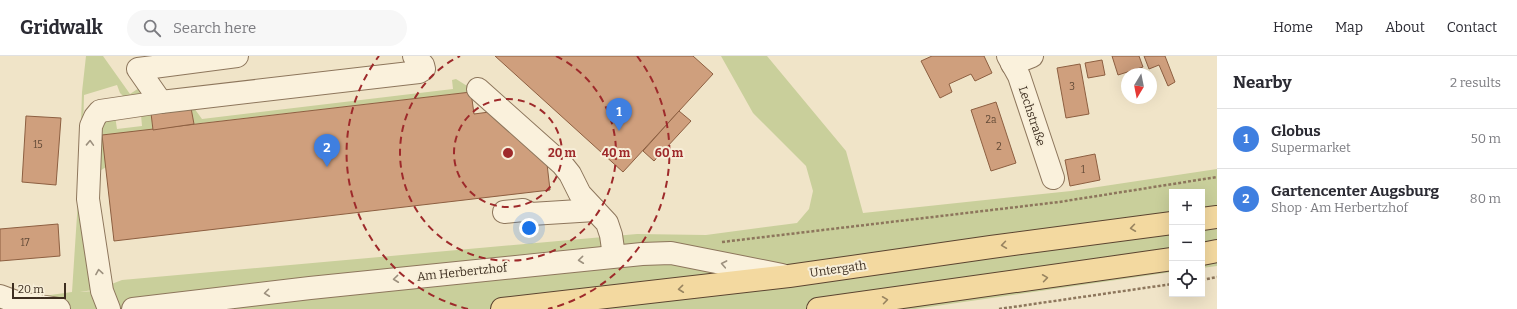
<!DOCTYPE html>
<html lang="en">
<head>
<meta charset="utf-8">
<style>
  body { margin:0; font-family:Bitter,serif; background:#f7f7f7; color:#2b2b33 }
  .controls { position:absolute; right:12px; bottom:12px; display:grid; overflow:hidden; border-radius:0px; box-shadow:0 4px 16px #0002 }
  .controls button { width:36px; height:36px; display:grid; place-items:center; padding:0; border:0; border-bottom:1px solid #e1e1e2; background:#fff; color:#2b2b33; font:20px sans-serif }
  .compass { position:absolute; left:1121px; top:12px; width:36px; height:36px; border-radius:50%; background:#fff; box-shadow:0 4px 16px #0002; rotate:190deg }
  .scale { position:absolute; left:12px; bottom:10px; width:54px; box-sizing:border-box; padding-left:4px; border:2px solid #3d2e20; border-top:0; font-size:11px; line-height:14px; white-space:nowrap; color:#3d2e20; -webkit-text-stroke:3px #f7eed8; paint-order:stroke }
  .you { position:absolute; left:529px; top:172px; width:14px; height:14px; margin:-10px; border:3px solid #fff; border-radius:50%; background:#1a73e8; box-shadow:0 0 0 6px #1a73e833 }
  .badge { display:grid; place-items:center; width:26px; height:26px; border-radius:50%; background:#b45309; color:#fff; font-size:13px; font-weight:700 }
  .pin { position:absolute; translate:-50% -33px; filter:drop-shadow(0 1px 2px #0008) }
  .pin::after { content:''; position:absolute; top:21px; width:14px; height:12px; background:inherit; clip-path:polygon(0 0,100% 0,50% 100%) }
  .list { margin:0; padding:0; list-style:none }
  h2 { display:flex; justify-content:space-between; align-items:center; height:52px; margin:0; padding:0 16px; font-size:17px }
  h2 small { font-size:13px; font-weight:400; color:#7c7c81 }
  .list li { display:grid; grid-template-columns:26px 1fr auto; gap:12px; align-items:center; box-sizing:border-box; height:60px; padding:0 16px; border-top:1px solid #e1e1e2 }
  .list b { display:block; font-size:15px; white-space:nowrap }
  .list p { margin:0; font-size:13px; white-space:nowrap; color:#7c7c81 }
  .list em { font-size:13px; font-style:normal; color:#7c7c81 }
  .icon { flex:none; width:22px; height:22px; fill:none; stroke:currentColor; stroke-width:2; stroke-linecap:round; stroke-linejoin:round }
  .map { position:relative; flex:none; width:1217px; height:253px; overflow:hidden }
  header { display:flex; align-items:center; gap:24px; box-sizing:border-box; height:56px; padding:0 20px; background:#fff; border-bottom:1px solid #e1e1e2 }
  header strong { font-size:19px }
  nav { display:flex; gap:22px; margin-inline-start:auto; font-size:14px }
  .search { width:280px; height:36px; background:#f7f7f7; display:flex; align-items:center; gap:10px; box-sizing:border-box; padding:0 14px; border-radius:22px; color:#7c7c81; font-size:15px }
  main { display:flex }
  aside { flex:1; background:#fff }
  .map>svg:first-child { display:block }
  .green { fill:#c9cf9b }
  .building { fill:#cf9f7d; stroke:#8d5f41 }
  .lines { fill:none; stroke-linecap:round; stroke-linejoin:round }
  .minor-casing { stroke:#8d765c; stroke-width:24 }
  .major-casing { stroke:#5b4430; stroke-width:24 }
  .path { stroke:#8d765c; stroke-width:2.5; stroke-dasharray:3 2; stroke-linecap:butt }
  .minor { stroke:#faf1dc; stroke-width:22 }
  .major { stroke:#f3d9a0; stroke-width:22 }
  .oneway { stroke:#9c907e }
  .oneway2 { stroke:#988460 }
  .ring { fill:none; stroke:#9e2a2b; stroke-width:2; stroke-dasharray:7 5 }
  .labels { text-anchor:middle; dominant-baseline:central; stroke-width:4; stroke-linejoin:round; paint-order:stroke }
  .number-label { font-size:10px; fill:#624a37 }
  .street-label { font-size:12px; fill:#3d2e20; stroke:#f7eed8 }
  .centre { fill:#9e2a2b; stroke:#f7eed8; stroke-width:2 }
  .ring-label { font-size:12px; text-anchor:middle; font-weight:bold; fill:#9e2a2b; stroke:#f7eed8; stroke-width:4; stroke-linejoin:round; paint-order:stroke }
</style>
</head>
<body>
<header>
<strong>Gridwalk</strong>
<div class="search"><svg class="icon" aria-label="search" viewBox="0 0 24 24"><circle cx="10" cy="10" r="6"/><path d="M15 15l6 6"/></svg>Search here</div>
<nav><a>Home</a><a>Map</a><a>About</a><a>Contact</a></nav>
</header>
<main>
<div class="map">
<svg width="1217" height="253" viewBox="0 0 1217 253">
  <rect width="100%" height="100%" fill="#f0e4c8"/>
  <g class="green">
    <path d="M86 0H103L130 38 139 32 142 34 139 38 124 41 120 37 117 29 84 39 81 154 93 234 80 236 111 234 109 229 122 224 637 178 706 179 797 167 809 153 813 135 806 110 753 57 721 0H767L846 95 863 157 1071 135 1217 113V210L1202 212V136H1172V216L915 253H0V246L72 236 79 129 82 36Z"/>
    <path d="M456 23 472 33 471 36 194 68 191 52H194L202 63 453 33 452 24Z"/>
    <path d="M151 57 153 74 106 111 95 118 98 74 107 63 115 60 117 73 142 70 141 59Z"/>
  </g>
  <g class="building">
    <path d="M495 0H693L713 18 623 116Z"/>
    <path d="M932 0H984L992 17 975 25 971 18 949 28 952 36 940 42 921 5Z"/>
    <path d="M1112 0H1139L1143 11 1118 19Z"/>
    <path d="M1144 0H1165L1175 26 1168 30 1159 9 1149 13Z"/>
    <path d="M1102 4 1105 19 1088 22 1085 7Z"/>
    <path d="M1080 8 1089 58 1066 62 1057 12Z"/>
    <path d="M471 36 474 58 497 55 546 99 550 134 114 185 102 79Z"/>
    <path d="M996 46 1016 107 991 115 971 54Z"/>
    <path d="M191 52 194 68 153 74 151 57Z"/>
    <path d="M679 55 691 65 654 105 643 95Z"/>
    <path d="M26 60 61 62 56 129 22 126Z"/>
    <path d="M1095 98 1100 124 1070 130 1065 104Z"/>
    <path d="M58 168 60 200 0 205V173Z"/>
  </g>
  <g class="lines">
    <defs>
      <g id="minor">
        <path d="M1008 0 1019 20 1053 122"/>
        <path d="M1012 8 1032 0"/>
        <path d="M478 33 562 108 570 118 580 138 607 167 611 179 614 200"/>
        <path d="M161 46 138 13 237 0"/>
        <path d="M504 156 523 154 531 158 595 154"/>
        <path d="M0 240 19 247 59 253"/>
        <path d="M109 253 102 235 88 143 91 70 95 61 100 55 161 46 419 16 424 13 423 9 414 0"/>
        <path d="M133 253 310 232 642 198 671 197 782 219"/>
      </g>
      <g id="major">
        <path d="M1202 163 1217 161"/>
        <path d="M1202 198 1217 195"/>
        <path d="M502 253 789 220 991 191 1172 167"/>
        <path d="M818 253 1172 203"/>
      </g>
    </defs>
    <use href="#minor" class="minor-casing"/>
    <use href="#major" class="major-casing"/>
    <g class="path">
      <path d="M722 186 1059 146 1217 121"/>
      <path d="M1202 224 1217 221"/>
      <path d="M999 253 1172 228"/>
    </g>
    <use href="#minor" class="minor"/>
    <use href="#major" class="major"/>
  </g>
  <defs><path id="oneway-chevron" d="M-2-3.5L2.5 0L-2 3.5" fill="none" stroke-width="1.6" stroke-linecap="round" stroke-linejoin="round"/></defs>
  <g class="oneway">
    <use href="#oneway-chevron" transform="translate(90 87) rotate(-88)"/>
    <use href="#oneway-chevron" transform="translate(581 204) rotate(174)"/>
    <use href="#oneway-chevron" transform="translate(724 208) rotate(-169)"/>
    <use href="#oneway-chevron" transform="translate(99 216) rotate(-99)"/>
    <use href="#oneway-chevron" transform="translate(396 223) rotate(174)"/>
    <use href="#oneway-chevron" transform="translate(267 237) rotate(173)"/>
  </g>
  <g class="oneway2">
    <use href="#oneway-chevron" transform="translate(1133 172) rotate(172)"/>
    <use href="#oneway-chevron" transform="translate(1004 189) rotate(172)"/>
    <use href="#oneway-chevron" transform="translate(1045 222) rotate(-8)"/>
    <use href="#oneway-chevron" transform="translate(681 233) rotate(174)"/>
    <use href="#oneway-chevron" transform="translate(885 244) rotate(-8)"/>
  </g>
  <g class="ring">
    <circle cx="508" cy="97" r="54"/>
    <path d="M556 0A108 108 0 1 1 460 0"/>
    <path d="M468 253A161 161 0 0 1 379 0M637 0A161 161 0 0 1 548 253"/>
  </g>
  <g class="labels">
    <g class="number-label">
      <text x="1072" y="31">3</text>
      <text x="991" y="64">2a</text>
      <text x="38" y="89">15</text>
      <text x="999" y="91">2</text>
      <text x="1083" y="114">1</text>
      <text x="25" y="187">17</text>
    </g>
    <g class="street-label">
      <text transform="translate(1032 60) rotate(72)">Lechstraße</text>
      <text transform="translate(838 213) rotate(-8)">Untergath</text>
      <text transform="translate(462 216) rotate(-6)">Am Herbertzhof</text>
    </g>
  </g>
  <circle cx="508" cy="97" r="6" class="centre"/>
  <g class="ring-label">
    <text x="562" y="101">20 m</text>
    <text x="616" y="101">40 m</text>
    <text x="669" y="101">60 m</text>
  </g>
</svg>
<div class="controls">
<button>+</button>
<button>−</button>
<button><svg class="icon" aria-label="locate" viewBox="0 0 24 24"><circle cx="12" cy="12" r="6"/><path d="M12 2v4M12 18v4M2 12h4M18 12h4"/></svg></button>
</div>
<svg class="compass" viewBox="-18 -18 36 36"><path d="M0-13l5 13h-10z" fill="#e53935"/><path d="M0 13l5-13h-10z" fill="#7c7c81"/></svg>
<div class="scale">20 m</div>
<div class="you"></div>
<div class="pin badge" style="left:619px;top:75px;background:#3f7fe0">1</div>
<div class="pin badge" style="left:327px;top:111px;background:#3f7fe0">2</div>
</div>
<aside>
<h2>Nearby<small>2 results</small></h2>
<ul class="list">
<li><span class="badge" style="background:#3f7fe0">1</span><div><b>Globus</b><p>Supermarket</p></div><em>50 m</em></li>
<li><span class="badge" style="background:#3f7fe0">2</span><div><b>Gartencenter Augsburg</b><p>Shop · Am Herbertzhof</p></div><em>80 m</em></li>
</ul>
</aside>
</main>
</body>
</html>
